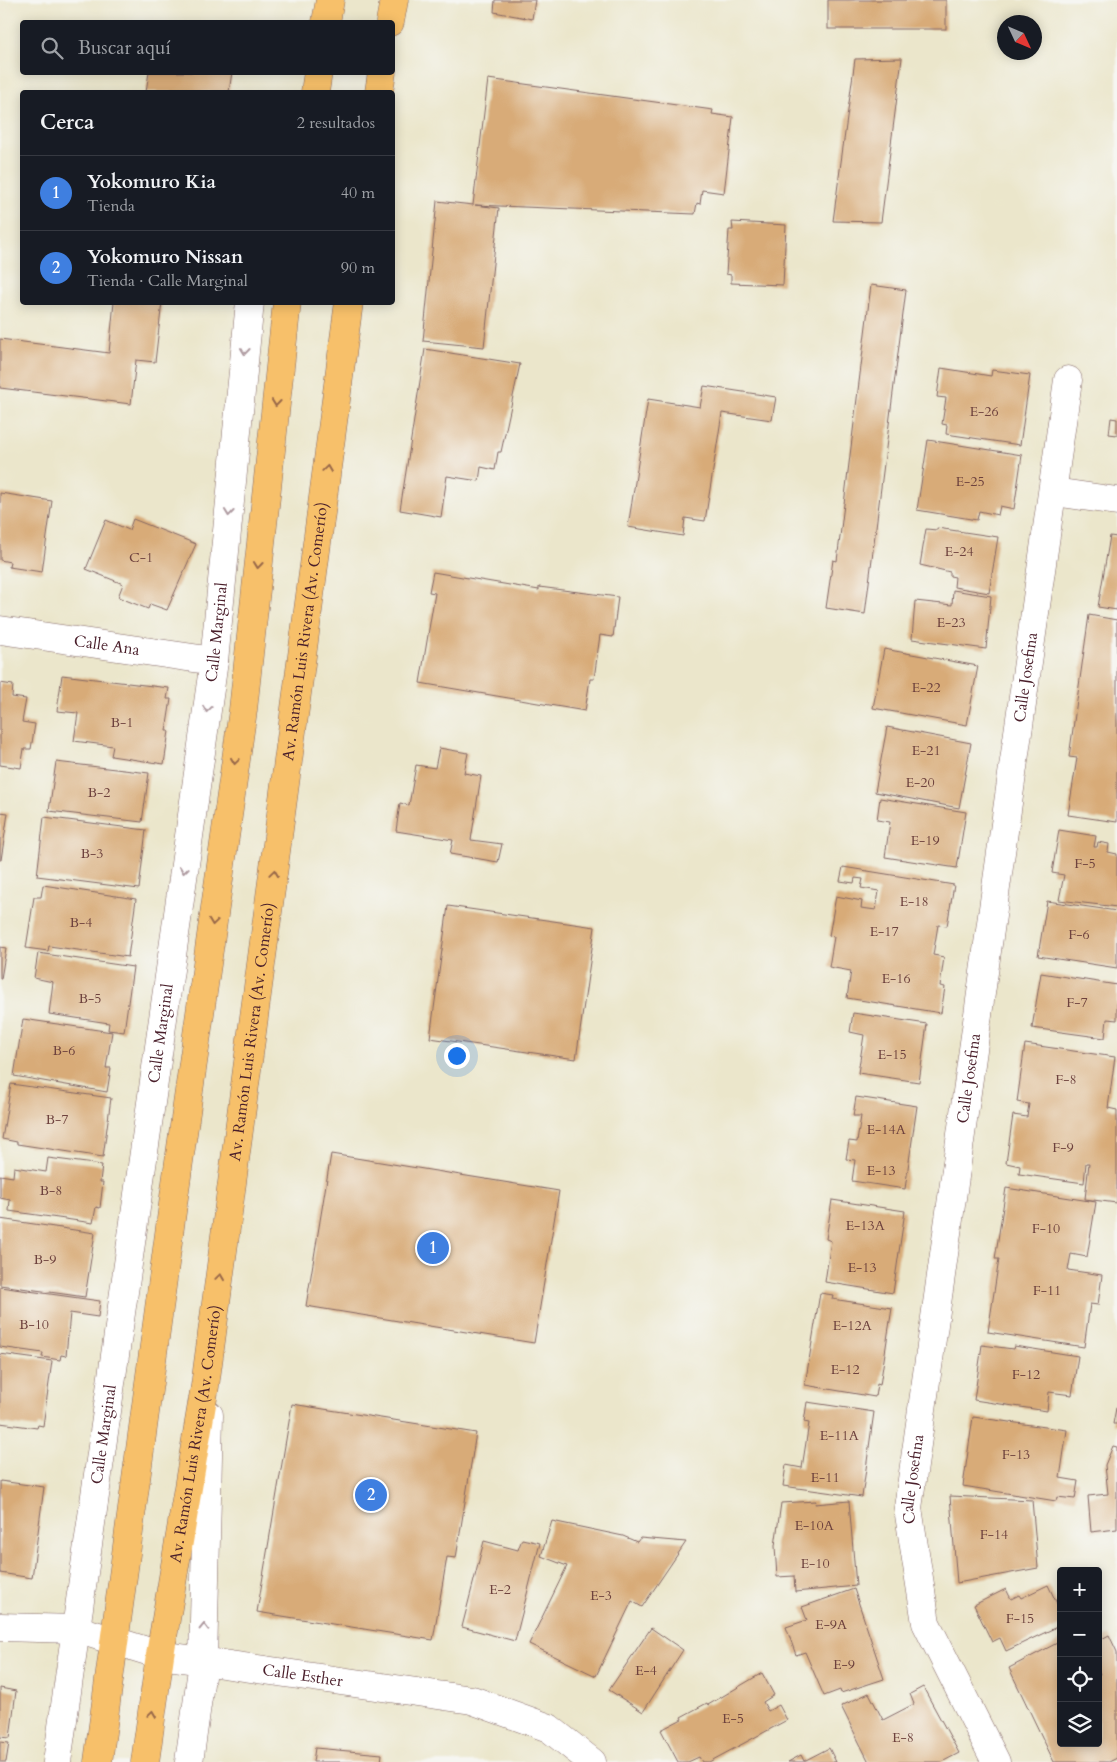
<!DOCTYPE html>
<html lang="es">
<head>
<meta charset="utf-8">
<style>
  body { margin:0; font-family:Cardo,serif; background:#242831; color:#f1f3f6 }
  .controls { position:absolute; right:15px; bottom:15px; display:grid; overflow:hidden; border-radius:5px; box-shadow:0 2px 12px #0003 }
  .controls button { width:45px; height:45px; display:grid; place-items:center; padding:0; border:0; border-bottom:1px solid #363941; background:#171b24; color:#f1f3f6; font:25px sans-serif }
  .compass { position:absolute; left:997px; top:15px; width:45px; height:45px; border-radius:50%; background:#171b24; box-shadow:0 2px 12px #0003; rotate:134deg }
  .you { position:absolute; left:456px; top:1055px; width:18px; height:18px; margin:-12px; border:4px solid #fff; border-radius:50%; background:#1a73e8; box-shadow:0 0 0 8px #1a73e833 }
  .badge { display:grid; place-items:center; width:32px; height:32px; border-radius:50%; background:#1f6fb2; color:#fff; font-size:16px; font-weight:700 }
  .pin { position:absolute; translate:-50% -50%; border:2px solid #fff; box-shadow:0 1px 5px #0006 }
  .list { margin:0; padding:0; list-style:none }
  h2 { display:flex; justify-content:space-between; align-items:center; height:65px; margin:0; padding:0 20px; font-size:21px }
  h2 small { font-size:16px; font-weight:400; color:#9ea1a6 }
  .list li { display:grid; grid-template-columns:32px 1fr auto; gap:15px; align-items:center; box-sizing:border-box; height:75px; padding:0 20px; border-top:1px solid #363941 }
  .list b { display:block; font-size:19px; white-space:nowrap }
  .list p { margin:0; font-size:16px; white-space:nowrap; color:#9ea1a6 }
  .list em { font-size:16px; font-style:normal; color:#9ea1a6 }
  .icon { flex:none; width:28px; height:28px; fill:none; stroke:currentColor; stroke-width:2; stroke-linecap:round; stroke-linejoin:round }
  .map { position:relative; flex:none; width:1117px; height:1762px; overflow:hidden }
  .search { position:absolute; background:#171b24; box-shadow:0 2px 12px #0003; left:20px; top:20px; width:375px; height:55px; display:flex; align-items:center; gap:12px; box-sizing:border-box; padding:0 18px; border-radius:5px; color:#9ea1a6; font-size:19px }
  .panel { position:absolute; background:#171b24; box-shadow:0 2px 12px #0003; left:20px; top:90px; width:375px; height:215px; border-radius:5px }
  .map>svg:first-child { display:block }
  .building { fill:#d8ab78 }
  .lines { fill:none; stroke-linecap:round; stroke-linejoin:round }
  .minor-casing { stroke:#826563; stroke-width:29 }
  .major-casing { stroke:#826563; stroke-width:29 }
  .minor { stroke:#fff; stroke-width:28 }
  .major { stroke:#f7c06b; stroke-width:28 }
  .oneway { stroke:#ae9aa0 }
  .oneway2 { stroke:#986748 }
  .labels { text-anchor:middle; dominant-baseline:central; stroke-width:5; stroke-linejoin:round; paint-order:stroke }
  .number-label { font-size:14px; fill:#6e423e }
  .street-label { font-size:16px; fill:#4a1f2b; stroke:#f6f6f2 }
</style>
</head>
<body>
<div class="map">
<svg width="1117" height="1762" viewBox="0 0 1117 1762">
  <rect width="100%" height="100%" fill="#f6f6f2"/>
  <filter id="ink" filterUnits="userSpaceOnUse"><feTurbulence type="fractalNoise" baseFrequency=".02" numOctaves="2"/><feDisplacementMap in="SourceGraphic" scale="10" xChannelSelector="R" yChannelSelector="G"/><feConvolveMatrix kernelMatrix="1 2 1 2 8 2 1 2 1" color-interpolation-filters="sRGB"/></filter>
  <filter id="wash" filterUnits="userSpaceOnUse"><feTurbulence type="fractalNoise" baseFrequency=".0096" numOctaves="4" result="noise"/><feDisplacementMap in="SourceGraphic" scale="20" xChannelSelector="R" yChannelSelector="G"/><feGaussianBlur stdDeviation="1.12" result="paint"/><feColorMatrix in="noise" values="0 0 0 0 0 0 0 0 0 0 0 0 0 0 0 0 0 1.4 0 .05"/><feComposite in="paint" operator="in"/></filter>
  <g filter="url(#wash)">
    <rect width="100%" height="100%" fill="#ebe6cb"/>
    <g id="blocks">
      <g class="building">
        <path d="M495 0H535L532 19 494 12Z"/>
        <rect x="828" y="0" width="118" height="29"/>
        <path d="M902 58 881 222 833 221 855 59Z"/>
        <path d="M149 72H232L229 92H146Z"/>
        <path d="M488 79 713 110 712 114 733 117 724 193 702 190 700 204 697 203 695 214 475 205 499 208 484 347 423 341 437 201 473 205Z"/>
        <path d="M732 222 786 225 783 285 731 283V275L726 274 729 230H733Z"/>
        <path d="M871 285 906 290 865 614 826 608 833 560 837 561Z"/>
        <path d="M114 302H162L155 362 136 360 131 404 0 388V339L109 353Z"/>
        <path d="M425 349 520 364 501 452H498L495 470 481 467 479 481 447 476 441 517 400 510Z"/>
        <path d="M941 368 991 376 992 370 1030 375 1020 445 946 434 947 425 942 424 946 398 937 397Z"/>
        <path d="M704 386 776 397 772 420 722 413 705 521 685 518 683 536 628 527 648 399 700 407Z"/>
        <path d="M1111 418 1117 419V435L1109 434Z"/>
        <path d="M928 440 1022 455 1014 509 1000 506 998 515 979 511 977 520 917 510Z"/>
        <path d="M0 493 52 501 42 572 9 567 10 562 0 560Z"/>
        <path d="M133 519 196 544 167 610 150 604 148 609 118 597 123 584 86 569 106 520 129 530Z"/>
        <path d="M937 528 998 537 989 593 954 587 955 577 950 576V572L920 565 926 529 937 530Z"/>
        <path d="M1110 536 1117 537V610L1098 607Z"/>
        <path d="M433 572 539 590V587L618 597 613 637 600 635 594 679H590L585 711 420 683 435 593 429 592Z"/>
        <path d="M953 590 991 596 986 649 912 639 915 601 952 605Z"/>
        <path d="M1089 615 1117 620V822L1068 815 1077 758 1069 757Z"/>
        <path d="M884 649 978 666 967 725 873 708Z"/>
        <path d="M62 675 169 688 167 699H171L166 731H169L164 764 111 756 113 746 74 741 78 713 57 711Z"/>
        <path d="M0 683 13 685 12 697 26 699 22 722 35 724 31 749H24L21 768 0 765Z"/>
        <path d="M887 727 971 743 959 808 875 792Z"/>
        <path d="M439 748 468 753 464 773 481 776 471 840 502 844 498 862 450 854 453 840 396 831 400 803 409 805 416 765 435 768Z"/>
        <path d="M56 762 149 773 142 822 49 811Z"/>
        <path d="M880 798 966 812 957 868 885 857 890 822 877 820Z"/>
        <path d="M0 812 8 813 1 860H0Z"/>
        <path d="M44 817 146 830 139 889 37 876Z"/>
        <path d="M1059 830 1096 836 1094 847H1097L1098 842 1109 844 1108 852 1117 854V907L1059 900 1064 875 1052 873Z"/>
        <path d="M843 867 954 885 947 926 938 925 933 955 944 957 940 986 945 987 941 1013 847 998 851 971 829 967 834 937 829 936 836 896 862 901 861 908 876 910 879 891 861 888 863 879 855 878 854 883 840 881Z"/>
        <path d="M43 885 136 899 128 957 49 946 48 951 26 948 34 897H41Z"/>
        <path d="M1047 901 1117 911V968L1038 956Z"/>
        <path d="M448 906 595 927 576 1059 430 1038Z"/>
        <path d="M0 947 6 948 1 979H0Z"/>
        <path d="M38 953 133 967 124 1032 108 1030 109 1023 49 1014 53 982 34 978Z"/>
        <path d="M1041 973 1117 985V1020L1107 1019 1105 1038 1032 1028Z"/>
        <path d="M853 1013 927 1024 919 1082 858 1073 864 1035 850 1032Z"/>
        <path d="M23 1019 112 1032 106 1068H111L107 1092 14 1076Z"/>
        <path d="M1025 1044 1115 1057 1108 1108 1117 1110V1203L1085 1199 1089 1163H1086L1084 1183 1019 1174 1020 1166 1006 1163 1013 1115 1027 1117 1029 1104 1017 1102Z"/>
        <path d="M11 1084 111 1098 103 1157 17 1144V1142L2 1139Z"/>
        <path d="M856 1097 917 1106 905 1189 852 1181 855 1160 846 1159 849 1141 857 1142 861 1116H853Z"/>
        <path d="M331 1154 559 1191 534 1343 306 1306Z"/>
        <path d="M48 1158 102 1165 100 1182H103L100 1208 96 1207 93 1223 9 1211 10 1200 0 1198V1175L13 1177 14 1167 46 1172Z"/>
        <path d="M1006 1188 1096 1202 1087 1257 1071 1254 1068 1270 1102 1275 1098 1305 1090 1304 1084 1347 988 1332 999 1259H995Z"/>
        <path d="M832 1200 905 1211 893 1293 825 1282 831 1241 826 1239Z"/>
        <path d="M0 1219 95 1233 85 1297 0 1285Z"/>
        <path d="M0 1287 100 1301 98 1317 70 1313 66 1356 61 1355 60 1360 42 1357 43 1353 0 1347Z"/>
        <path d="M820 1293 833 1295 832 1299 892 1308 880 1385 877 1384 875 1397 805 1385Z"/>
        <path d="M982 1345 1013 1349 1014 1346 1078 1356 1072 1395 1049 1392 1047 1411 974 1400Z"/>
        <path d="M0 1354 52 1361 43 1426 38 1425 37 1428 0 1423Z"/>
        <path d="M807 1402 874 1412 862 1497 783 1486 786 1465 802 1468 809 1423 804 1422Z"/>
        <path d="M292 1404 476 1433 456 1558 447 1557 433 1640 257 1612Z"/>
        <path d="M1116 1408H1117V1424H1113Z"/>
        <path d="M973 1417 1067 1430 1060 1478 1078 1481 1075 1499 1057 1497 1056 1501 963 1486Z"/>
        <path d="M1113 1446 1117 1447V1529L1091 1532 1088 1496 1108 1494 1105 1465Z"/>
        <path d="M0 1481 44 1487 32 1578 0 1573Z"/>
        <path d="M950 1496 1032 1500 1038 1568 957 1583Z"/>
        <path d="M816 1501 815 1504 849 1501 856 1586 795 1592 794 1576 777 1577 775 1546 781 1503Z"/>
        <path d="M552 1521 623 1536 637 1542 640 1538 686 1542 642 1607 632 1601 596 1676 529 1644 567 1566 541 1556Z"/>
        <path d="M522 1539 540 1543 515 1641 462 1627 484 1541 518 1550Z"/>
        <path d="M1048 1585 1061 1612V1625L1006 1651 1000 1638 992 1642 974 1605 1006 1589 1011 1599 1019 1595 1021 1598Z"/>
        <path d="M854 1589 884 1679 841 1693 840 1690 824 1696 805 1652 796 1655 786 1627 807 1620 802 1607Z"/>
        <path d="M651 1628 683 1650 643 1712 609 1690Z"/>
        <path d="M1109 1635 1117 1652V1758L1109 1762H1054L1009 1668 1061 1641V1743H1098V1675L1100 1674 1098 1670V1641Z"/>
        <path d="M762 1673 774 1695 763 1702 768 1711 779 1705 787 1720 709 1762H702L699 1757 688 1762H678L661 1730 682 1719 681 1717 707 1703 708 1705Z"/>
        <path d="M923 1687 959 1753 942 1762H869L841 1706 869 1693 883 1720 914 1704 910 1694Z"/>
        <path d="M0 1688 16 1691 10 1738 0 1737Z"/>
        <path d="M0 1742 9 1743 6 1762H0Z"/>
        <path d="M315 1748 382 1754 381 1762H313Z"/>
        <path d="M829 1748 836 1762H788L801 1755 804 1761Z"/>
      </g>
    </g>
  </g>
  <g filter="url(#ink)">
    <use href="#blocks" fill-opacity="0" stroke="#826563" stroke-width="1"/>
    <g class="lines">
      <defs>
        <g id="minor">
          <path d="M1054 492 1117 501"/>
          <path id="s1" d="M0 630 214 661"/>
          <path id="s2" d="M0 1627 76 1629 160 1655 472 1700 549 1728 592 1762"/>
          <path id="s3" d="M57 1762 214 661 250 302"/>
          <path d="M189 1762 203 1662 209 1415"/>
          <path id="s4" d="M996 1762 926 1623 908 1508 1068 380"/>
        </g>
        <g id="major">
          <path d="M326 22 330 0"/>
          <path d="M390 22 394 0"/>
          <path d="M315 92 318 72"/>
          <path d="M379 92 382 72"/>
          <path d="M98 1762 174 1197 243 710 287 302"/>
          <path id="s5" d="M145 1762 160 1655 205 1386 349 302"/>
        </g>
      </defs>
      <use href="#minor" class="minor-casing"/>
      <use href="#major" class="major-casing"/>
      <use href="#minor" class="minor"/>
      <use href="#major" class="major"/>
    </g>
    <defs><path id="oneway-chevron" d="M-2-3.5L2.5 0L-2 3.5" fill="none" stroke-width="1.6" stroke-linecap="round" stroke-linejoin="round" transform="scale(1.25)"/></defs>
    <g class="oneway">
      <use href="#oneway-chevron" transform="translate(245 351) rotate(96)"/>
      <use href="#oneway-chevron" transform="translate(229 513) rotate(96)"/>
      <use href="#oneway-chevron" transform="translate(207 709) rotate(98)"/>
      <use href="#oneway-chevron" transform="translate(184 870) rotate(98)"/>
      <use href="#oneway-chevron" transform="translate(204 1627) rotate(-89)"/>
    </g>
    <g class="oneway2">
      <use href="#oneway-chevron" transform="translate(276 403) rotate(96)"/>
      <use href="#oneway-chevron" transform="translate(327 469) rotate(-82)"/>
      <use href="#oneway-chevron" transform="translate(258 565) rotate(96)"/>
      <use href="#oneway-chevron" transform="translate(235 761) rotate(98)"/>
      <use href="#oneway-chevron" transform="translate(274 873) rotate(-82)"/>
      <use href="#oneway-chevron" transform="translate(213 922) rotate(98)"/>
      <use href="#oneway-chevron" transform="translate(220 1277) rotate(-82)"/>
      <use href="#oneway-chevron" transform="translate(152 1714) rotate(-82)"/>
    </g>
  </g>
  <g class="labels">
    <g class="number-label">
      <text x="984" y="411">E-26</text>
      <text x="970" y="481">E-25</text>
      <text x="959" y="551">E-24</text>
      <text x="141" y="557">C-1</text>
      <text x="951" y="622">E-23</text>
      <text x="926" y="687">E-22</text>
      <text x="122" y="722">B-1</text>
      <text x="926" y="750">E-21</text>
      <text x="920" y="782">E-20</text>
      <text x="99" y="792">B-2</text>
      <text x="925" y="840">E-19</text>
      <text x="92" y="853">B-3</text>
      <text x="1085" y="863">F-5</text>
      <text x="914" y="901">E-18</text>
      <text x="81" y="922">B-4</text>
      <text x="884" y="931">E-17</text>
      <text x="1079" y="934">F-6</text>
      <text x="896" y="978">E-16</text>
      <text x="90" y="998">B-5</text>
      <text x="1077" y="1002">F-7</text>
      <text x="64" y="1050">B-6</text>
      <text x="892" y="1054">E-15</text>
      <text x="1066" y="1079">F-8</text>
      <text x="57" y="1119">B-7</text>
      <text x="886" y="1129">E-14A</text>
      <text x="1063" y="1147">F-9</text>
      <text x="881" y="1170">E-13</text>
      <text x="51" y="1190">B-8</text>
      <text x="865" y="1225">E-13A</text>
      <text x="1046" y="1228">F-10</text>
      <text x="45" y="1259">B-9</text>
      <text x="862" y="1267">E-13</text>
      <text x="1047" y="1290">F-11</text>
      <text x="34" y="1324">B-10</text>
      <text x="852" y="1325">E-12A</text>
      <text x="845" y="1369">E-12</text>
      <text x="1026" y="1374">F-12</text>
      <text x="839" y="1435">E-11A</text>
      <text x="1016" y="1454">F-13</text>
      <text x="825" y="1477">E-11</text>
      <text x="814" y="1525">E-10A</text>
      <text x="994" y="1534">F-14</text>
      <text x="815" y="1563">E-10</text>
      <text x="500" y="1589">E-2</text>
      <text x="601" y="1595">E-3</text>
      <text x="1020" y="1618">F-15</text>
      <text x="831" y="1624">E-9A</text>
      <text x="844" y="1664">E-9</text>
      <text x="646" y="1670">E-4</text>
      <text x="733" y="1718">E-5</text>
      <text x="903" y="1737">E-8</text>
    </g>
    <g class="street-label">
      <text stroke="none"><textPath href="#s3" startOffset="1141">Calle Marginal</textPath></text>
      <text stroke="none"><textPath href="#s5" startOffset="1142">Av. Ramón Luis Rivera (Av. Comerío)</textPath></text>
      <text stroke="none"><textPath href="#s1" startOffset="108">Calle Ana</textPath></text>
      <text stroke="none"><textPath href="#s4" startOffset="1111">Calle Josefina</textPath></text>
      <text stroke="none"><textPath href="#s3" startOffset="736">Calle Marginal</textPath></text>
      <text stroke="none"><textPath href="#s5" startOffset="738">Av. Ramón Luis Rivera (Av. Comerío)</textPath></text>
      <text stroke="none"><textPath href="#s4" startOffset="706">Calle Josefina</textPath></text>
      <text stroke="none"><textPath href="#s3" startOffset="331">Calle Marginal</textPath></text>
      <text stroke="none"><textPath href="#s5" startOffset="332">Av. Ramón Luis Rivera (Av. Comerío)</textPath></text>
      <text stroke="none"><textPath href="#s4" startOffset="301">Calle Josefina</textPath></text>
      <text stroke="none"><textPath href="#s2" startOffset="308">Calle Esther</textPath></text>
    </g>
  </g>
</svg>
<div class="controls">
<button>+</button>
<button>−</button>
<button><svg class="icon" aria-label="locate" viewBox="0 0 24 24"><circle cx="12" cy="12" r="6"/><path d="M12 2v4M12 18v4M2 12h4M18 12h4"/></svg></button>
<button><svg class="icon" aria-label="layers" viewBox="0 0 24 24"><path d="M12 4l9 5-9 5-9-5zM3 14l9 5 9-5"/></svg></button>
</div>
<svg class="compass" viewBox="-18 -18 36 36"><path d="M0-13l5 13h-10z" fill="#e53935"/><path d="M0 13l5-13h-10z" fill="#9ea1a6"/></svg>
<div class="you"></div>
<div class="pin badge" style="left:433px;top:1248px;background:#3f7fe0">1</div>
<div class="pin badge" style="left:371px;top:1495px;background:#3f7fe0">2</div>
<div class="search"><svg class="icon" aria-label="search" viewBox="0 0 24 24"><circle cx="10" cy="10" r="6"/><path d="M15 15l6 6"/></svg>Buscar aquí</div>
<section class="panel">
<h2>Cerca<small>2 resultados</small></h2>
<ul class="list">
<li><span class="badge" style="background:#3f7fe0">1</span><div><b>Yokomuro Kia</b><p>Tienda</p></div><em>40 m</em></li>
<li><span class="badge" style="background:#3f7fe0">2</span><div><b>Yokomuro Nissan</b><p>Tienda · Calle Marginal</p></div><em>90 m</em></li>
</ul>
</section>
</div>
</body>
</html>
